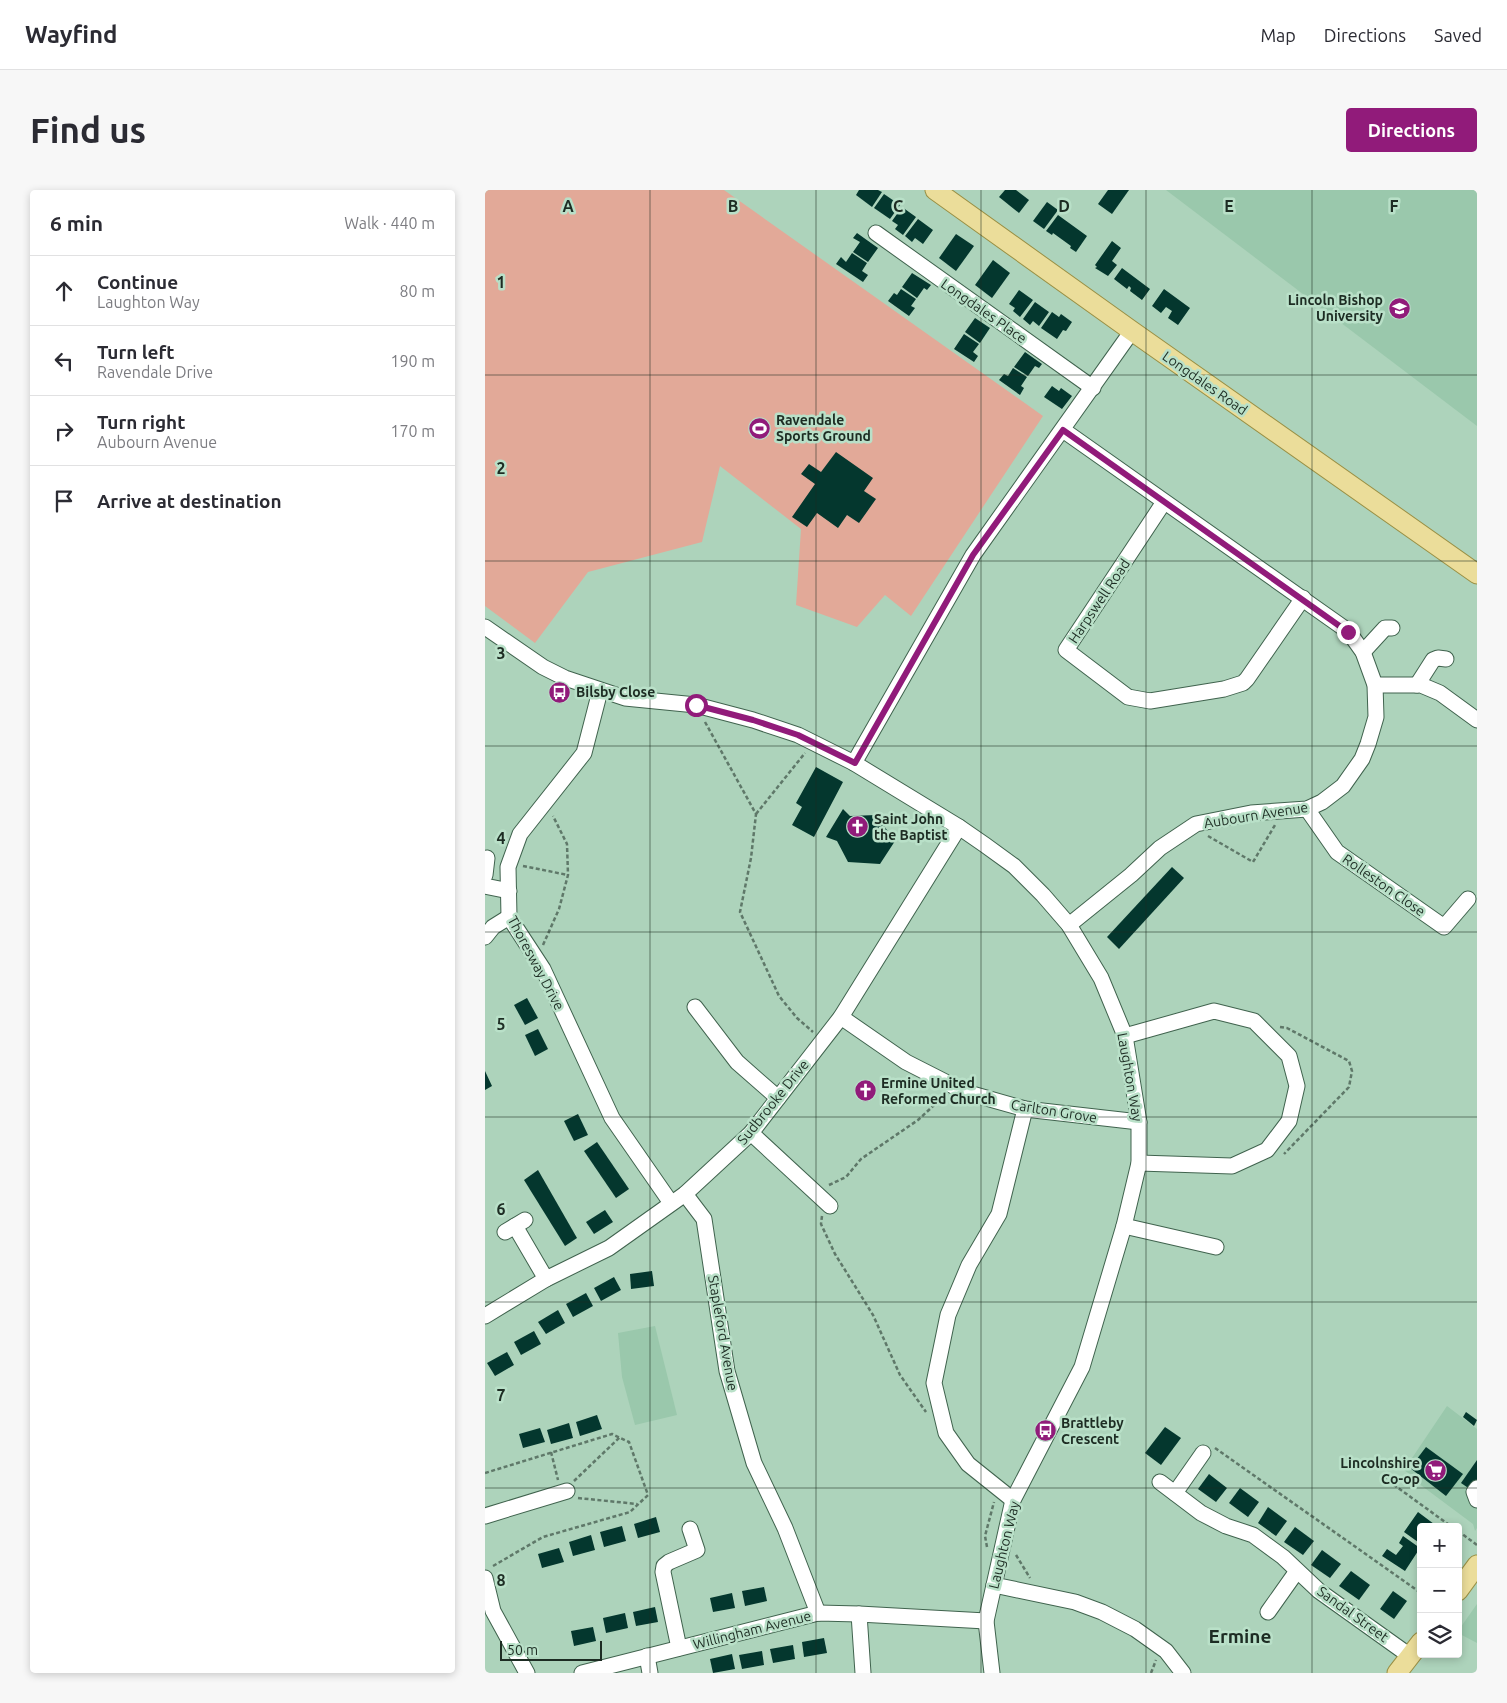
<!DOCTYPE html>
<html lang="en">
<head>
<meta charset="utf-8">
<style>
  body { margin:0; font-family:Ubuntu,sans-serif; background:#f7f7f7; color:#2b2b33 }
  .controls { position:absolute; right:15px; bottom:15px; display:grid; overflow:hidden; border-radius:5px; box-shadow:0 2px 8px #0003 }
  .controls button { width:45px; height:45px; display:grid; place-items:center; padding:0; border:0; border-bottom:1px solid #e1e1e2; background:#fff; color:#2b2b33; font:25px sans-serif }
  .scale { position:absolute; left:15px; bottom:12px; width:102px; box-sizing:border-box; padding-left:5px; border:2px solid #1d2c23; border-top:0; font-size:14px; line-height:18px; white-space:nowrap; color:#1d2c23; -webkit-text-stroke:4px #b9e0c8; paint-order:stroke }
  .stop { position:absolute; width:15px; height:15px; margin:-11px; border:4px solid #911b7a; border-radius:50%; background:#fff }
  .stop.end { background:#911b7a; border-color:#fff; box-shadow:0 1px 5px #0008 }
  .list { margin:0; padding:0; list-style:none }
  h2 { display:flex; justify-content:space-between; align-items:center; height:65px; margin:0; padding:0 20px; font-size:21px }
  h2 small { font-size:16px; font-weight:400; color:#7c7c81 }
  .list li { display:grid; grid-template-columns:32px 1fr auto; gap:15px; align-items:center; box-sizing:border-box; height:70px; padding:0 20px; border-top:1px solid #e1e1e2 }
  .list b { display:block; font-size:19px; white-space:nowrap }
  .list p { margin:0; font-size:16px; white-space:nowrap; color:#7c7c81 }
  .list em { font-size:16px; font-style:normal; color:#7c7c81 }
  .icon { flex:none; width:28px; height:28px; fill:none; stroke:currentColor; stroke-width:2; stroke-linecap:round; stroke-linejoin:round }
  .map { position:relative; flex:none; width:992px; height:1483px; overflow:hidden; border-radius:5px }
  header { display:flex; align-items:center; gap:30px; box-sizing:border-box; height:70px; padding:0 25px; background:#fff; border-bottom:1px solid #e1e1e2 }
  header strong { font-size:24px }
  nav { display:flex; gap:28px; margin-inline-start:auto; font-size:18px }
  .intro { display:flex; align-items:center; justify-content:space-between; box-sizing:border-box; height:120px; padding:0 30px }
  h1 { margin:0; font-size:35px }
  .button { padding:12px 22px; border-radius:5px; background:#911b7a; color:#fff; font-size:18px; font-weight:700 }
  main { display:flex; gap:30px; padding:0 30px }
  aside { flex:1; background:#fff; border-radius:5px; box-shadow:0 2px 8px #0003 }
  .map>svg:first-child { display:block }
  .built { fill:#9ac8ac }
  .green { fill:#e2a998 }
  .building { fill:#04372e }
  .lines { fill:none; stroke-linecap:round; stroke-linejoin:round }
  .minor-casing { stroke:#40634e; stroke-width:17 }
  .major-casing { stroke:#9a9045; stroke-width:21 }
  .path { stroke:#5f7869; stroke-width:2.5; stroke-dasharray:4 2.5; stroke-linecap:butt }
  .minor { stroke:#fff; stroke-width:15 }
  .major { stroke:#ebdd9a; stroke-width:19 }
  .route { stroke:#911b7a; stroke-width:6 }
  .grid { fill:none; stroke:#1d2c23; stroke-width:1; stroke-opacity:0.55 }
  .labels { text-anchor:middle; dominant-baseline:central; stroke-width:5; stroke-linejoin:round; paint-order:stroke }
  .poi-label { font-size:14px; font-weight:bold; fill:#1d2c23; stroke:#b9e0c8; text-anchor:start }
  .street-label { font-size:14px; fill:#1d2c23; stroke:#b9e0c8 }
  .district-label { font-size:19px; font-weight:bold; fill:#1d2c23; stroke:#b9e0c8 }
  .grid-label { font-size:16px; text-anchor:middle; font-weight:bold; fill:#1d2c23; stroke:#b9e0c8; stroke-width:5; stroke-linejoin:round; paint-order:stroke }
</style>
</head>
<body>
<header>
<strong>Wayfind</strong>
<nav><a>Map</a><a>Directions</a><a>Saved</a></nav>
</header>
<div class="intro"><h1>Find us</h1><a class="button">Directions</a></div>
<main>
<aside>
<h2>6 min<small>Walk · 440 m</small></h2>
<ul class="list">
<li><svg class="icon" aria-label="ahead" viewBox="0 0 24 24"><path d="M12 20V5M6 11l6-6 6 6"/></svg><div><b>Continue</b><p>Laughton Way</p></div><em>80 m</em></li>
<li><svg class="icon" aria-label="left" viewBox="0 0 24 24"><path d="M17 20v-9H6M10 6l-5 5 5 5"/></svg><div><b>Turn left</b><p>Ravendale Drive</p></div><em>190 m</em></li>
<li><svg class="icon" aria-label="right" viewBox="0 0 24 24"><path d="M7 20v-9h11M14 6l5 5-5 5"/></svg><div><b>Turn right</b><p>Aubourn Avenue</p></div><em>170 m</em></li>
<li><svg class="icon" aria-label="arrive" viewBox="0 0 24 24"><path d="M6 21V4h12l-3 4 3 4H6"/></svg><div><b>Arrive at destination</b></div></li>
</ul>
</aside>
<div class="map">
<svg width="992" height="1483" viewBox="0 0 992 1483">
  <rect width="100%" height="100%" fill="#add3bb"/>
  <g class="built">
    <path d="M681 0H992V236Z"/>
    <path d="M170 1136 192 1225 150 1235 137 1187 133 1143Z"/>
    <path d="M962 1216 992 1239V1338L990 1341 988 1334 933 1293 929 1287 919 1280Z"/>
    <path d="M992 1414V1453L973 1443V1441Z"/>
  </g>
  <path class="green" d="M0 0H239L558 226 426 426 400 405 372 437 311 415 316 339 235 276 217 352 103 382 50 453 0 416Z"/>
  <g class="building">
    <path d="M374 0H393L397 2 387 17 371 5Z"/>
    <path d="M520 0H531L544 10 534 23 514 7Z"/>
    <path d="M623 0H644L627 24 613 14Z"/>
    <path d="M399 4 415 15 405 29 389 18Z"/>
    <path d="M562 12 573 20 559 39 548 31Z"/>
    <path d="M417 17 431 27 418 45 410 39 413 35 407 31Z"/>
    <path d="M573 25 602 46 591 62 585 58 586 56 568 43 567 45 561 41Z"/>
    <path d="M433 29 448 40 438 54 430 48 427 52 420 46Z"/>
    <path d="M372 43 393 58 383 72 368 62 375 52 368 48Z"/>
    <path d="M471 44 489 56 471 81 454 68Z"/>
    <path d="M627 51 636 58 627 71 632 75 623 86 610 78 612 77 610 75Z"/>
    <path d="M367 63 382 73 377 81 383 85 378 92 351 74 356 67 361 72Z"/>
    <path d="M508 70 525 83 507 108 490 95Z"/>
    <path d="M637 78 665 99 657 110 645 101 646 98 644 96 642 99 629 89Z"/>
    <path d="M427 83 446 95 442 100 439 98 432 108 417 97Z"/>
    <path d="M416 99 431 109 426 116 430 118 424 126 403 111 409 103 412 105Z"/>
    <path d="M679 99 705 118 693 135 683 128 687 121 681 117 676 123 667 116Z"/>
    <path d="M534 100 548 110 535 127 528 121 530 118 524 114Z"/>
    <path d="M550 112 564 122 554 136 548 131 545 135 538 129Z"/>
    <path d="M567 122 574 127 576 124 587 132 581 141 578 140 572 149 556 138Z"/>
    <path d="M490 128 505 138 495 153 480 142Z"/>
    <path d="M479 144 494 154 488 162 493 166 489 172 469 159Z"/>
    <path d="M540 162 557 174 554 178 550 176 543 186 529 177Z"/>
    <path d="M528 178 542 187 536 196 539 198 535 205 514 190 519 184 523 186Z"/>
    <path d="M567 196 574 201 576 198 587 206 577 219 559 207Z"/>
    <path d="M351 262 388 288 379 301 391 309 374 333 362 325 353 338 332 323 322 337 307 327 330 294 316 284 324 274 336 282Z"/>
    <path d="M331 577 358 592 329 647 307 635 317 617 311 613Z"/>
    <path d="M358 619 365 626 391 625 410 651 395 674 363 672 352 651 341 647Z"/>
    <path d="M687 677 699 688 634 759 622 747Z"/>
    <path d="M42 808 53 828 40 835 29 815Z"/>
    <path d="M53 839 63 859 50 866 40 845Z"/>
    <path d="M0 881 7 896 0 900Z"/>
    <path d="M93 924 103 945 89 951 79 931Z"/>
    <path d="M112 952 144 999 131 1008 99 961Z"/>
    <path d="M53 980 92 1048 80 1056 39 990Z"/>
    <path d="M120 1020 128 1032 109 1044 101 1032Z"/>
    <path d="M167 1081 169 1096 146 1099 145 1084Z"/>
    <path d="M129 1087 136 1100 116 1111 109 1098Z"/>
    <path d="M101 1103 108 1116 88 1127 81 1114Z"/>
    <path d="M73 1120 80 1133 61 1144 53 1132Z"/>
    <path d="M49 1141 56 1154 36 1165 29 1152Z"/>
    <path d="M22 1162 29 1175 10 1186 2 1173Z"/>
    <path d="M981 1222 992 1230 989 1236 978 1227Z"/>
    <path d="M112 1225 117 1239 95 1246 91 1232Z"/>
    <path d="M84 1233 88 1248 66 1254 62 1240Z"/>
    <path d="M680 1237 696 1248 676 1275 660 1263Z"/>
    <path d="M55 1238 60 1252 38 1258 34 1244Z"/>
    <path d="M941 1257 978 1284 961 1306 925 1278Z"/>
    <path d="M992 1270V1304L976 1293Z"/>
    <path d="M724 1284 742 1298 731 1312 713 1299Z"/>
    <path d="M755 1298 774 1312 763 1327 744 1313Z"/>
    <path d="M783 1317 802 1331 791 1346 773 1333Z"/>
    <path d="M933 1322 949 1334 947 1337H936V1348L933 1352 919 1342Z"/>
    <path d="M171 1327 175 1342 153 1348 149 1334Z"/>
    <path d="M137 1336 141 1351 119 1357 115 1342Z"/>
    <path d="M810 1337 829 1351 818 1365 799 1352Z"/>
    <path d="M106 1345 110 1360 88 1366 84 1352Z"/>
    <path d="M918 1346 935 1358 920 1381 897 1366 902 1359 911 1365 918 1356 914 1353Z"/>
    <path d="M74 1358 79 1372 57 1378 53 1364Z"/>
    <path d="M837 1360 856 1374 845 1388 826 1375Z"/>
    <path d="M866 1381 885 1395 874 1410 854 1396Z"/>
    <path d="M279 1397 282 1411 260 1416 257 1401Z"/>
    <path d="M908 1401 922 1411 909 1429 895 1419Z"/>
    <path d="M247 1403 250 1418 228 1422 225 1408Z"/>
    <path d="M170 1417 173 1432 151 1436 148 1422Z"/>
    <path d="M140 1423 143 1438 121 1443 118 1428Z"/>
    <path d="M108 1437 111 1451 89 1456 86 1441Z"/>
    <path d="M339 1448 342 1463 319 1467 317 1452Z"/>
    <path d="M308 1455 310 1469 288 1473 285 1459Z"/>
    <path d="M277 1461 279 1475 257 1479 254 1465Z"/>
    <path d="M247 1464 250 1479 228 1483 225 1469Z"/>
  </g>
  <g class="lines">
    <defs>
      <g id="minor">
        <path d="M391 43 608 198"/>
        <path d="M578 240 863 441 878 462 890 495 891 527 883 554 877 569 858 596 837 612 822 619 766 623 711 634 675 658 646 685 584 735"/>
        <path d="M679 312 581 460 643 507 665 511 739 499 758 493 762 489 818 408"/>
        <path d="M0 437 58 477 80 488 140 508 211 515 268 530 313 545 369 573 474 637 500 655 529 676 558 705 584 735 616 788 640 846 654 932V973L639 1036 597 1177 528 1310 501 1431 507 1483"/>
        <path d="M878 462 900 438H907"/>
        <path d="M890 495H936L955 503 992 530"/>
        <path d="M932 495 948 470 953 468 961 469"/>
        <path d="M115 501 99 563 35 644 23 677 24 727 58 779 127 928 186 1013"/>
        <path d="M369 573 488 365 647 141"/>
        <path d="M822 619 852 662 959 737 983 709"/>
        <path d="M0 685 2 668"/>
        <path d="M0 696 24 701"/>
        <path d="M0 747 8 737 24 727"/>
        <path d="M210 817 252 872 293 908"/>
        <path d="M356 827 421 872 480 902 540 919 654 932"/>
        <path d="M640 846 729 821 769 831 804 866 812 896 804 931 782 960 747 976 654 973"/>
        <path d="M266 943 345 1016"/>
        <path d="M200 1004 219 1029 242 1181 269 1273 300 1338 333 1423"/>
        <path d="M30 1036 61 1089"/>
        <path d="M639 1036 731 1057"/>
        <path d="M20 1042 40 1030"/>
        <path d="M0 1126 61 1089 124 1058 200 1004 266 943 356 827 474 637"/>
        <path d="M675 1292 716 1323 741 1336 768 1345 798 1367 834 1401 925 1466"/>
        <path d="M992 1298 989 1302 992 1310"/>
        <path d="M690 1303 718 1263"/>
        <path d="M528 1310 483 1274 461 1243 449 1193 463 1125 484 1075 514 1024 540 919"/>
        <path d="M0 1326 82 1301"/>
        <path d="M0 1388 8 1421 42 1483"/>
        <path d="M509 1395 590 1412 617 1422 650 1439 681 1461 698 1483"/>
        <path d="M783 1422 812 1381"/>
        <path d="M374 1424 378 1483"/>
        <path d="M194 1458 178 1382 179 1376 184 1372 212 1360 205 1339"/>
        <path d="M162 1466 165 1483"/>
        <path d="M97 1483 333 1423 374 1424 501 1431"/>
      </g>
      <g id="major">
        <path d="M450 0 647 141 992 384"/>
        <path d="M973 1401 992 1375"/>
        <path d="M912 1483 936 1452"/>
      </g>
    </defs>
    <use href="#minor" class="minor-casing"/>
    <use href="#major" class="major-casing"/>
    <g class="path">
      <path d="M220 532 271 624 266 668 255 722 294 806 312 828 328 842"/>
      <path d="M271 624 320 563"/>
      <path d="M723 646 768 672 790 635"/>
      <path d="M38 676 83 685"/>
      <path d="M58 755 74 719 83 685 82 654 68 626"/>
      <path d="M795 837 802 838 864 871 867 881 864 897 799 964"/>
      <path d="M344 995 361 987 376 969 433 930 459 906"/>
      <path d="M337 1026 336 1034 350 1064 388 1125 415 1185 441 1222"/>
      <path d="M730 1258 936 1403"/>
      <path d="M66 1262 73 1290"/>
      <path d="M0 1283 127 1244 144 1252 163 1305 145 1322 58 1347 8 1376"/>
      <path d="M898 1287 967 1337"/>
      <path d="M89 1291 135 1247"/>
      <path d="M93 1308 152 1314"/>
      <path d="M973 1341 992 1355"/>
      <path d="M502 1357 500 1346 509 1312"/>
      <path d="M531 1365 545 1388"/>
      <path d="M666 1483 671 1470"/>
    </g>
    <use href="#minor" class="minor"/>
    <use href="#major" class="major"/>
  </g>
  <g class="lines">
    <path class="route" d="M211 515 268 530 313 545 370 573 488 365 578 240 863 442"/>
  </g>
  <path class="grid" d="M165 0V1483M331 0V1483M496 0V1483M661 0V1483M827 0V1483M0 185H992M0 371H992M0 556H992M0 742H992M0 927H992M0 1112H992M0 1298H992"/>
  <defs>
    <symbol id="university-disc" viewBox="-11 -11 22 22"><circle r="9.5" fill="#911b7a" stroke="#b9e0c8"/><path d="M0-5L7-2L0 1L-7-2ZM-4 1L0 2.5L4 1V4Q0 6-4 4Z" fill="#fff"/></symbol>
    <symbol id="stadium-disc" viewBox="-11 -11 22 22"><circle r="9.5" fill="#911b7a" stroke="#b9e0c8"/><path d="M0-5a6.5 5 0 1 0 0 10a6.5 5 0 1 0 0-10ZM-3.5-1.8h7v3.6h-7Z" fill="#fff"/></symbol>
    <symbol id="bus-disc" viewBox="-11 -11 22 22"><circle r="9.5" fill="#911b7a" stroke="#b9e0c8"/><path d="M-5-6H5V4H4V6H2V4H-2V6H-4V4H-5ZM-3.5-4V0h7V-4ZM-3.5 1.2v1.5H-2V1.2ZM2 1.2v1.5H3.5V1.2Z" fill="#fff"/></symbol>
    <symbol id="church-disc" viewBox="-11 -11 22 22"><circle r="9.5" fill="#911b7a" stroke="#b9e0c8"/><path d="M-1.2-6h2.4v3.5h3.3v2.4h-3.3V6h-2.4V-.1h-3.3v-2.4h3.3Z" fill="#fff"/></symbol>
    <symbol id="supermarket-disc" viewBox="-11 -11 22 22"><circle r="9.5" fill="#911b7a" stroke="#b9e0c8"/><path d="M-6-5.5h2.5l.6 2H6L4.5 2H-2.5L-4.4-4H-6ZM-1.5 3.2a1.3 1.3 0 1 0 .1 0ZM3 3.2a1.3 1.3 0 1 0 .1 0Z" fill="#fff"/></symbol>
  </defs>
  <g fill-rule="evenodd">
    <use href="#university-disc" x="902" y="106" width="25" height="25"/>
    <use href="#stadium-disc" x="262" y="226" width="25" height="25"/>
    <use href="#bus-disc" x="62" y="490" width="25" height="25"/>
    <use href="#church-disc" x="360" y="624" width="25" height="25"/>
    <use href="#church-disc" x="368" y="888" width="25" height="25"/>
    <use href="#bus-disc" x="548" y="1228" width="25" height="25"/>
    <use href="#supermarket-disc" x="938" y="1268" width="25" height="25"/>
  </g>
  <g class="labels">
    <g class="poi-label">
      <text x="898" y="110" text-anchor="end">Lincoln Bishop<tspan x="898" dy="16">University</tspan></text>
      <text x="291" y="230">Ravendale<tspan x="291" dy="16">Sports Ground</tspan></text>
      <text x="91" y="502">Bilsby Close</text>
      <text x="389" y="629">Saint John<tspan x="389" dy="16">the Baptist</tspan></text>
      <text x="396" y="893">Ermine United<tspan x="396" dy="16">Reformed Church</tspan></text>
      <text x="576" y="1233">Brattleby<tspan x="576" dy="16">Crescent</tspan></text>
      <text x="935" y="1273" text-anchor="end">Lincolnshire<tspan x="935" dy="16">Co-op</tspan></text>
    </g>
    <g class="street-label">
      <text transform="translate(499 121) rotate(35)">Longdales Place</text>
      <text transform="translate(720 193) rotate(35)">Longdales Road</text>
      <text transform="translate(614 411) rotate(-56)">Harpswell Road</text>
      <text transform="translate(771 625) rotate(-9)">Aubourn Avenue</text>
      <text transform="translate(899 695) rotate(35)">Rolleston Close</text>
      <text transform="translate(51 773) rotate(62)">Thoresway Drive</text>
      <text transform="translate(645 887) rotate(80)">Laughton Way</text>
      <text transform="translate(288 912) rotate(-51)">Sudbrooke Drive</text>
      <text transform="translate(569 921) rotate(9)">Carlton Grove</text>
      <text transform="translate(238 1143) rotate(80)">Stapleford Avenue</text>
      <text transform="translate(519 1355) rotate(-76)">Laughton Way</text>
      <text transform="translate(868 1424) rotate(36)">Sandal Street</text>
      <text transform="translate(267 1440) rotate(-14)">Willingham Avenue</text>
    </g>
    <g class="district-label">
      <text x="755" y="1446">Ermine</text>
    </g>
  </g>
  <g class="grid-label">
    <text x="83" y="22">A</text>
    <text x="248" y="22">B</text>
    <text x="413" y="22">C</text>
    <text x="579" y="22">D</text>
    <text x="744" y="22">E</text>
    <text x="909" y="22">F</text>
    <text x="16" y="98">1</text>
    <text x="16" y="284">2</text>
    <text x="16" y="469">3</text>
    <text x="16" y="654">4</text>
    <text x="16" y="840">5</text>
    <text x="16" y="1025">6</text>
    <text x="16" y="1211">7</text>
    <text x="16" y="1396">8</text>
  </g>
</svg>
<div class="controls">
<button>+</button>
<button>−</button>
<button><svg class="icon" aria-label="layers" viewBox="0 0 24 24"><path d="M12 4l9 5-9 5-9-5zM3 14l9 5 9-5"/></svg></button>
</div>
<div class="scale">50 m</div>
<div class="stop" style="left:211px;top:515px"></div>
<div class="stop end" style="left:863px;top:442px"></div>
</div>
</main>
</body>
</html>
